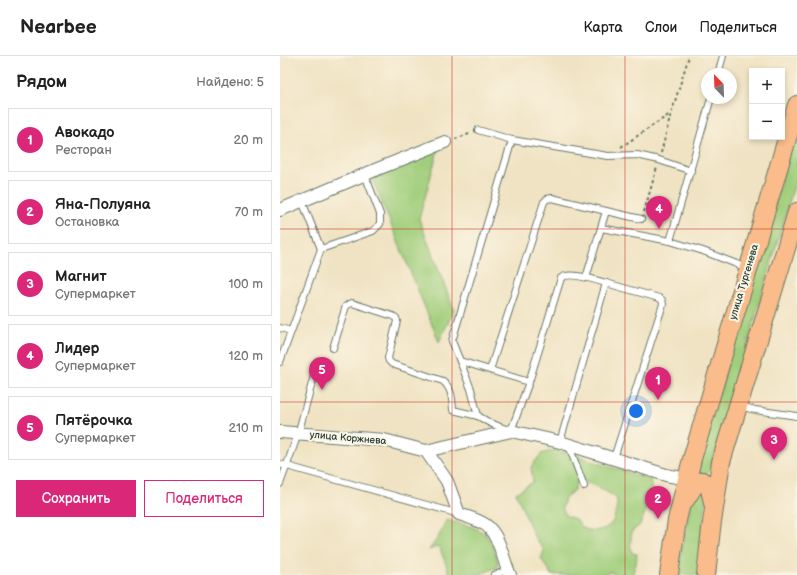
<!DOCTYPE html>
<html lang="ru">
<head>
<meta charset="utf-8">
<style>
  body { margin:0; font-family:"Balsamiq Sans",sans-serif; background:#f2f2f2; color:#222 }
  .controls { position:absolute; right:12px; top:12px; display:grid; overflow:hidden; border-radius:0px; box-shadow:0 2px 6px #0003 }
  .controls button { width:36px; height:36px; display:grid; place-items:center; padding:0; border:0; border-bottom:1px solid #e0e0e0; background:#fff; color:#222; font:20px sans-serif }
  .compass { position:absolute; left:421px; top:12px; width:36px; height:36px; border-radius:50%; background:#fff; box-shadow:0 2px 6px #0003; rotate:337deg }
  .you { position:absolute; left:356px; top:355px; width:14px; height:14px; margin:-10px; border:3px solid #fff; border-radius:50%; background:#1a73e8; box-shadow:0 0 0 6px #1a73e833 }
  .badge { display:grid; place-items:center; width:26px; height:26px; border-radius:50%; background:#db2777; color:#fff; font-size:13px; font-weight:700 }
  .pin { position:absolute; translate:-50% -33px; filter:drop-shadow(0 1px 2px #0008) }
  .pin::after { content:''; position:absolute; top:21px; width:14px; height:12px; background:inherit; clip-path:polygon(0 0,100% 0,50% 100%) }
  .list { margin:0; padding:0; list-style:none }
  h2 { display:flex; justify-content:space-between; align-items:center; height:52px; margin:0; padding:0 16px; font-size:17px }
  h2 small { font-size:13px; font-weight:400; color:#767676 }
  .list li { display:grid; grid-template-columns:26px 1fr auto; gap:12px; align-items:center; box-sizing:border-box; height:64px; margin:0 8px 8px; padding:0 8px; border:1px solid #e0e0e0; border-radius:0px }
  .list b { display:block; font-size:15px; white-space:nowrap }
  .list p { margin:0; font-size:13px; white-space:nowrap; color:#767676 }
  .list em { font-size:13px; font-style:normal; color:#767676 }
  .actions { display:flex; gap:8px; padding:12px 16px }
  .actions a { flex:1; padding:9px 0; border:1px solid #db2777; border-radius:0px; text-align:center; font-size:14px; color:#db2777 }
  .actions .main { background:#db2777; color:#fff }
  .map { position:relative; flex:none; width:517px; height:519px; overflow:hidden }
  header { display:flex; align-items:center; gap:24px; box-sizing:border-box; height:56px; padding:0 20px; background:#fff; border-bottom:1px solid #e0e0e0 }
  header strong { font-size:19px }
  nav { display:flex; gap:22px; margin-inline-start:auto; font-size:14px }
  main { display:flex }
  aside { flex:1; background:#fff }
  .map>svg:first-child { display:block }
  .green { fill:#a0ce7c; stroke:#608658; fill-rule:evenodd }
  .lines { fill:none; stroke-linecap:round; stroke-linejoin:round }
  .lane-casing { stroke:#687766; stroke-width:8 }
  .street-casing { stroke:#687766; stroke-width:14 }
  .primary-casing { stroke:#687766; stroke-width:20 }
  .path { stroke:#687766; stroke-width:2; stroke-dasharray:3 3; stroke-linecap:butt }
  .lane { stroke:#fff; stroke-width:6 }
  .street { stroke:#fff; stroke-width:12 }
  .primary { stroke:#f9bc8a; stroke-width:18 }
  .grid { fill:none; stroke:#c8321e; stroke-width:1; stroke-opacity:0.55 }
  .labels { text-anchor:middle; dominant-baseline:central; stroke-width:4; stroke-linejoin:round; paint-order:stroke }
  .street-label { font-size:10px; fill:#1f3d34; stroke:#fcf5e5 }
</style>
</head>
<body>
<header>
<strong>Nearbee</strong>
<nav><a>Карта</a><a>Слои</a><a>Поделиться</a></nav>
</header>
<main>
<aside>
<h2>Рядом<small>Найдено: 5</small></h2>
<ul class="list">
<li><span class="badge">1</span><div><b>Авокадо</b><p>Ресторан</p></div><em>20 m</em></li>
<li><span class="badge">2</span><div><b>Яна-Полуяна</b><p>Остановка</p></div><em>70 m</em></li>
<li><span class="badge">3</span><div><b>Магнит</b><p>Супермаркет</p></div><em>100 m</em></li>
<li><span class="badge">4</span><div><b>Лидер</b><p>Супермаркет</p></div><em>120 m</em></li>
<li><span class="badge">5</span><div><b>Пятёрочка</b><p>Супермаркет</p></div><em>210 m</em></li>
</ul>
<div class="actions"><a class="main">Сохранить</a><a>Поделиться</a></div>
</aside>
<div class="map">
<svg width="517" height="519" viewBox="0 0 517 519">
  <rect width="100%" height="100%" fill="#fcf5e5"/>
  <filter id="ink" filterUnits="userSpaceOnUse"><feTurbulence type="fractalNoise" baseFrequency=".025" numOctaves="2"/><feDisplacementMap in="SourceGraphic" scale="8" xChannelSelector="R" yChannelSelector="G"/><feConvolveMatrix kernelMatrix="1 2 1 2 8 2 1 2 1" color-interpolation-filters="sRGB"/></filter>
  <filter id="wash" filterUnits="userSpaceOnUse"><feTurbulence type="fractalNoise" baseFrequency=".012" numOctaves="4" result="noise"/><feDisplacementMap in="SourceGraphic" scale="16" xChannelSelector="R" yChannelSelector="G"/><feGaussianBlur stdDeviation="0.9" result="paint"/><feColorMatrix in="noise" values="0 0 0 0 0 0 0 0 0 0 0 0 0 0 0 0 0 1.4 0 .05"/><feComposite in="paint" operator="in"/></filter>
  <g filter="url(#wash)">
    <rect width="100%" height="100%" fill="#f0e3c3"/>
    <g class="green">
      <path d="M517 70V120L430 415 426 419 418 417 417 414Z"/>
      <path d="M158 94 139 163 174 254 159 286 92 122Z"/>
      <path d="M275 394 294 398 323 409 370 423 372 435 367 452 360 469 351 476C352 484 349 490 352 497L357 498 356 508 352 519H334L332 516 320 519H271L269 514 261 503 264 494 254 480 236 437 253 426 251 411 261 398ZM297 424C311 427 326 434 337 443 337 450 336 461 331 468 325 475 309 477 302 471 300 470 298 465 296 463L286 460 282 452 285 442 294 434Z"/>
      <path d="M427 433 418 519H397L413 434Z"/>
      <path d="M166 464C179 468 201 470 209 483 214 490 216 499 218 507L217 511 198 519H170L159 490 149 494 159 480Z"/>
    </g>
  </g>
  <g filter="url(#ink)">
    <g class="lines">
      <defs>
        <g id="lane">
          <path d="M438 18 443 0"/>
          <path d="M198 74 232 84"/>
          <path d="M22 145 41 193"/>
          <path d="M321 172 390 185 423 195 467 212"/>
          <path d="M390 185 431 42"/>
          <path d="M306 222 326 155 361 163"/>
          <path d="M0 272 11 275"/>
          <path d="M53 292 66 250 69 248 72 247 113 260 116 262 117 265 108 302 109 305 112 308 163 325C172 333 172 342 173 354L198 360 210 367 231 375 249 326 180 305"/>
          <path d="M0 306 41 193 93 175 100 168V158L85 119"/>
          <path d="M210 314 264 146 267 143 272 142 326 155"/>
          <path d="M249 326 281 222C289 215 316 224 326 227"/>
          <path d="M460 350 475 354 517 360"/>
          <path d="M198 360 191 333 172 285 232 84 328 100 357 99 379 104 411 115"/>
          <path d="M280 386 326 227 379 242 382 244 383 248 334 402"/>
          <path d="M289 390 304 430"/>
          <path d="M0 408 179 458"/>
          <path d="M0 428 18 378 38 305"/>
          <path d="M214 519 228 514"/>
        </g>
        <g id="street">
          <path d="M0 154 100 112 165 86"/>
          <path d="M0 376 104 384 146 395 167 425 179 458C188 461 205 466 210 473 221 485 223 504 230 519"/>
          <path d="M146 395 231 375 280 386 386 419 407 423"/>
        </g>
        <g id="primary">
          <path d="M405 444 416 427 422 425 429 429 433 447"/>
          <path d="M389 519 397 464 412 403 517 49"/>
          <path d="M426 519 431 473 441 406 517 156"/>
        </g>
      </defs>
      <use href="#lane" class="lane-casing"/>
      <use href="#street" class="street-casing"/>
      <use href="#primary" class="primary-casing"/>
      <g class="path">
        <path d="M175 83 192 77"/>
        <path d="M341 91 390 58"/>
        <path d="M381 97 391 58 409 0"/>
        <path d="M364 156 377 111"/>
      </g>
      <use href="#lane" class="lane"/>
      <use href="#street" class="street"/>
      <use href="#primary" class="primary"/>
    </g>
  </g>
  <path class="grid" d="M172 0V519M345 0V519M0 173H517M0 346H517"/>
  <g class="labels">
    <g class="street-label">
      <text transform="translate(464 226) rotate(-73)">улица Тургенева</text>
      <text transform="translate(68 382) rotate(5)">улица Коржнева</text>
    </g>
  </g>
</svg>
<div class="controls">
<button>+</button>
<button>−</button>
</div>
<svg class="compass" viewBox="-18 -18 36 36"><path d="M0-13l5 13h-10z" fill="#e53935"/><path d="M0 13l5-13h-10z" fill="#767676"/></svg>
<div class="you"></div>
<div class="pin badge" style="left:378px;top:344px">1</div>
<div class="pin badge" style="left:378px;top:463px">2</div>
<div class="pin badge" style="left:494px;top:404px">3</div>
<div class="pin badge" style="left:379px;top:173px">4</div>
<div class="pin badge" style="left:42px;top:334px">5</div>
</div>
</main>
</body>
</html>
